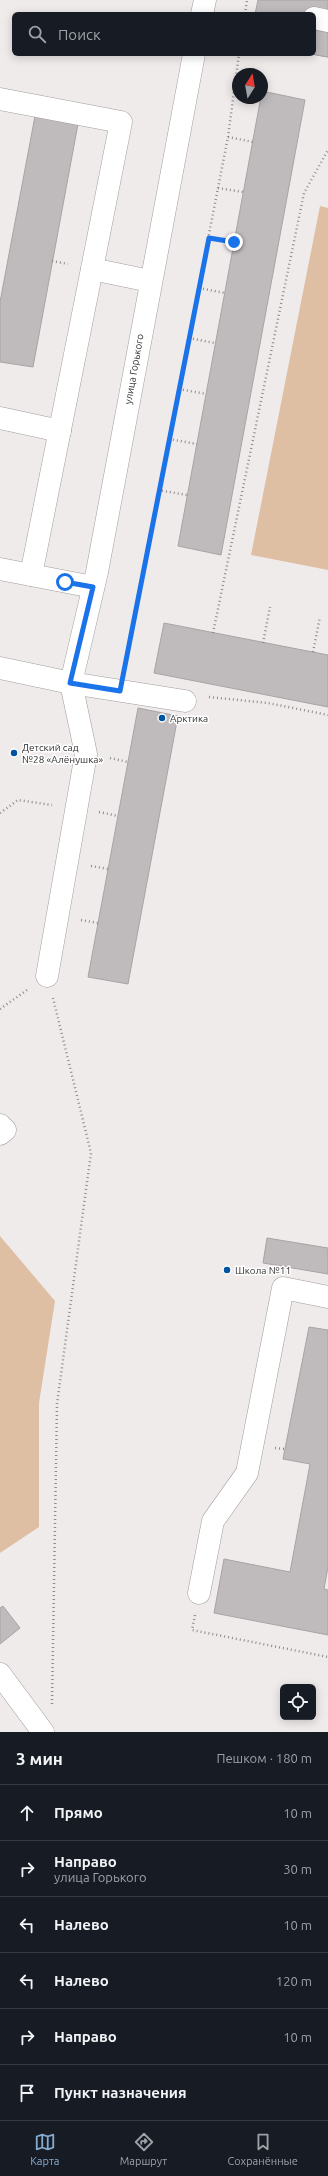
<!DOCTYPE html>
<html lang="ru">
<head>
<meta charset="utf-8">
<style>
  body { margin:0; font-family:Ubuntu,sans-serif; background:#20242c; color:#f1f3f6 }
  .controls { position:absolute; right:12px; bottom:12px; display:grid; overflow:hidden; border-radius:6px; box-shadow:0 2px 10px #0003 }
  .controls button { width:36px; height:36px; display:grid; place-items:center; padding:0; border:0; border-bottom:1px solid #363941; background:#171b24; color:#f1f3f6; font:20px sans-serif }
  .compass { position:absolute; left:232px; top:68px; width:36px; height:36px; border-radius:50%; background:#171b24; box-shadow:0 2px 10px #0003; rotate:11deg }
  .stop { position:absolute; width:12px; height:12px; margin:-9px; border:3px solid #1a73e8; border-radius:50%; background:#fff }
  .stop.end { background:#1a73e8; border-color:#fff; box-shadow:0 1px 4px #0008 }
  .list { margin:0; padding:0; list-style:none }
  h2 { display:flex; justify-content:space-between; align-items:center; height:52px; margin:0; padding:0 16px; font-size:17px }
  h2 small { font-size:13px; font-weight:400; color:#9ea1a6 }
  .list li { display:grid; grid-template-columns:26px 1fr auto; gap:12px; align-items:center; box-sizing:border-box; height:56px; padding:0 16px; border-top:1px solid #363941 }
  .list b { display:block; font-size:15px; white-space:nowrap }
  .list p { margin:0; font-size:13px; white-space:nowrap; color:#9ea1a6 }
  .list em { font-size:13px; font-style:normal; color:#9ea1a6 }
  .icon { flex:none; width:22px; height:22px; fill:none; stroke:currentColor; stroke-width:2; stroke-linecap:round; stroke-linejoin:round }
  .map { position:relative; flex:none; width:328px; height:1732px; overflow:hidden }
  .search { position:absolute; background:#171b24; box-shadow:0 2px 10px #0003; left:12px; right:12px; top:12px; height:44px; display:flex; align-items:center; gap:10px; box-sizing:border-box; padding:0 14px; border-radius:6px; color:#9ea1a6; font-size:15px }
  .sheet { height:388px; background:#171b24 }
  nav { display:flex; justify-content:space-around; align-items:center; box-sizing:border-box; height:56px; border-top:1px solid #363941; background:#171b24; font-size:11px; color:#9ea1a6 }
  nav a { display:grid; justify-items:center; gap:2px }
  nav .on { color:#85abd0 }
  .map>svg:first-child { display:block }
  .green { fill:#dfbfa4 }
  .building { fill:#bfbabc; stroke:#a8a3a5 }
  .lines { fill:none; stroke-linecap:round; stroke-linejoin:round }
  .minor-casing { stroke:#a29d9d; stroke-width:23 }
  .path { stroke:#8e8b8b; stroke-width:2.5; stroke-dasharray:1 3; stroke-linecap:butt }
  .minor { stroke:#fff; stroke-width:22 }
  .route { stroke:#1a73e8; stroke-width:5 }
  .poi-dot { fill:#0054a2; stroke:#fff; stroke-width:1.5 }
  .labels { text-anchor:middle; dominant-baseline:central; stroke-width:3; stroke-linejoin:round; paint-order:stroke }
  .street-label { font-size:10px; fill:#312f2f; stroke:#fff }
  .poi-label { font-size:10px; fill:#312f2f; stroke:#fff; text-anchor:start }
</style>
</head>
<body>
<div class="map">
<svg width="328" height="1732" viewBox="0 0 328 1732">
  <rect width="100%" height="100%" fill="#f0ebeb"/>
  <g class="green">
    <path d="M320 206 328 208V570L251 555Z"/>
    <path d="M0 1236 55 1301 39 1403V1527L0 1553Z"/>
  </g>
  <g class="building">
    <path d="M258 0H328V57L311 54H314V14H255Z"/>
    <path d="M314 30 328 32V57L311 54H314Z"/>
    <path d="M262 91 305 100 221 555 178 546Z"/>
    <path d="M35 116 78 124 33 367 0 362V302Z"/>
    <path d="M164 623 328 655V707L154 673Z"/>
    <path d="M138 708 178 716 128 984 88 977Z"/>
    <path d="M267 1238 328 1248V1274L263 1263Z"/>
    <path d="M309 1327 328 1330V1567L324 1589 328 1590V1635L214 1613 224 1559 290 1572 310 1464 283 1459Z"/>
    <path d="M3 1606 20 1628 0 1644V1608Z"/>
  </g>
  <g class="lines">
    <defs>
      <g id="minor">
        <path d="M202 14 205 0"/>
        <path d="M314 18 328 21"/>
        <path d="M0 99 121 122 92 269"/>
        <path d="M0 418 60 431"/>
        <path d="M0 569 31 575"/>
        <path d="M93 587 31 575 92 269 150 281"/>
        <path d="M0 668 71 683 185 701"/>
        <path d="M47 976 86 754 71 683 97 572 194 54"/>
        <path d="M0 1125 5 1130 0 1134"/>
        <path d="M199 1593 213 1521 247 1473 283 1288 328 1297"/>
        <path d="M0 1674 43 1732"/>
      </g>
    </defs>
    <use href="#minor" class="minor-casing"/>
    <g class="path">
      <path d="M245 14 247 0"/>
      <path d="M228 137 253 142"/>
      <path d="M218 188 243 192"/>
      <path d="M209 238 234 243"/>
      <path d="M52 261 68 264"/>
      <path d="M199 288 225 293"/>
      <path d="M189 338 215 343"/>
      <path d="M179 389 206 394"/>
      <path d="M169 439 197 444"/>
      <path d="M158 490 187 495"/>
      <path d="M213 633 304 193 328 150"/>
      <path d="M263 643 270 607"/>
      <path d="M313 652 320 617"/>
      <path d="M124 667 228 137 239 54"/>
      <path d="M209 697 268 703 328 715"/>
      <path d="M110 758 128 762"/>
      <path d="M99 812 118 816"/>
      <path d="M0 813 18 800 52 805"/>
      <path d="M91 866 108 869"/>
      <path d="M81 920 98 923"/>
      <path d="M0 1009 27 990"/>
      <path d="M275 1448 285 1449"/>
      <path d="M195 1615 192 1630 328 1657"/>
      <path d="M52 1704 57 1404 91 1153 53 998"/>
    </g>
    <use href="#minor" class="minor"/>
  </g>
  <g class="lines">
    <path class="route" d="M65 582 93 587 70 683 120 691 209 238 234 242"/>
  </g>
  <g class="poi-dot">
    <circle cx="162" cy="718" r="4"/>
    <circle cx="14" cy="753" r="4"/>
    <circle cx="227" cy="1270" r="4"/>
  </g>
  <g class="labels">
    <g class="street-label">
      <text transform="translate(134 369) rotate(-80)">улица Горького</text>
    </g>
    <g class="poi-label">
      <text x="170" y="718">Арктика</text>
      <text x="22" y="747">Детский сад<tspan x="22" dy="12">№28 «Алёнушка»</tspan></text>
      <text x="235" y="1270">Школа №11</text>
    </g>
  </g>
</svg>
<div class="controls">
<button><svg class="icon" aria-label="locate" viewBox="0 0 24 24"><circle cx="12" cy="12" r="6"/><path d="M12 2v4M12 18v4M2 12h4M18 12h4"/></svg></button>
</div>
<svg class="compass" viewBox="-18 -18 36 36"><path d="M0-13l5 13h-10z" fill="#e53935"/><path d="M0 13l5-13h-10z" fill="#9ea1a6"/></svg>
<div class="stop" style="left:65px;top:582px"></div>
<div class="stop end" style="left:234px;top:242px"></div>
<div class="search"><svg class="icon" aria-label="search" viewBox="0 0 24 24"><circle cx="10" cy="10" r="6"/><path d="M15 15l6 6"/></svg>Поиск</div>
</div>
<section class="sheet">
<h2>3 мин<small>Пешком · 180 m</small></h2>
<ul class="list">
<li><svg class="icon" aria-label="ahead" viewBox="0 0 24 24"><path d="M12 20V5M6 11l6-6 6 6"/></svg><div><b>Прямо</b></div><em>10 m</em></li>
<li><svg class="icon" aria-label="right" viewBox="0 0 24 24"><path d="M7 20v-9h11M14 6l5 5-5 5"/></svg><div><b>Направо</b><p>улица Горького</p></div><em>30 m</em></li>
<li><svg class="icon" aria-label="left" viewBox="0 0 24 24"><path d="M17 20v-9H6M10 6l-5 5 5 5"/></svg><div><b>Налево</b></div><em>10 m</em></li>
<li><svg class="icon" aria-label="left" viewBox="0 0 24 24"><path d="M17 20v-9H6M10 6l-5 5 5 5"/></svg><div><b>Налево</b></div><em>120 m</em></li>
<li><svg class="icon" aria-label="right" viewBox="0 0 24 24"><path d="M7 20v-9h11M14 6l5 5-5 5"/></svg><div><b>Направо</b></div><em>10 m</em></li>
<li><svg class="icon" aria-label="arrive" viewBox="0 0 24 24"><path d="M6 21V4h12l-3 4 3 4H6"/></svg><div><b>Пункт назначения</b></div></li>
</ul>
</section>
<nav>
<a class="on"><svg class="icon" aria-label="map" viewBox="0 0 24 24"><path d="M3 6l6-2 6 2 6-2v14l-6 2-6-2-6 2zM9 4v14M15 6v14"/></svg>Карта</a>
<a><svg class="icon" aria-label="directions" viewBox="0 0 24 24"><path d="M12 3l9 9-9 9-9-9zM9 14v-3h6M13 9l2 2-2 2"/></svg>Маршрут</a>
<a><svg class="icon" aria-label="saved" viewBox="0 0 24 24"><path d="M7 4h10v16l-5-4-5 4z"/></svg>Сохранённые</a>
</nav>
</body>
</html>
